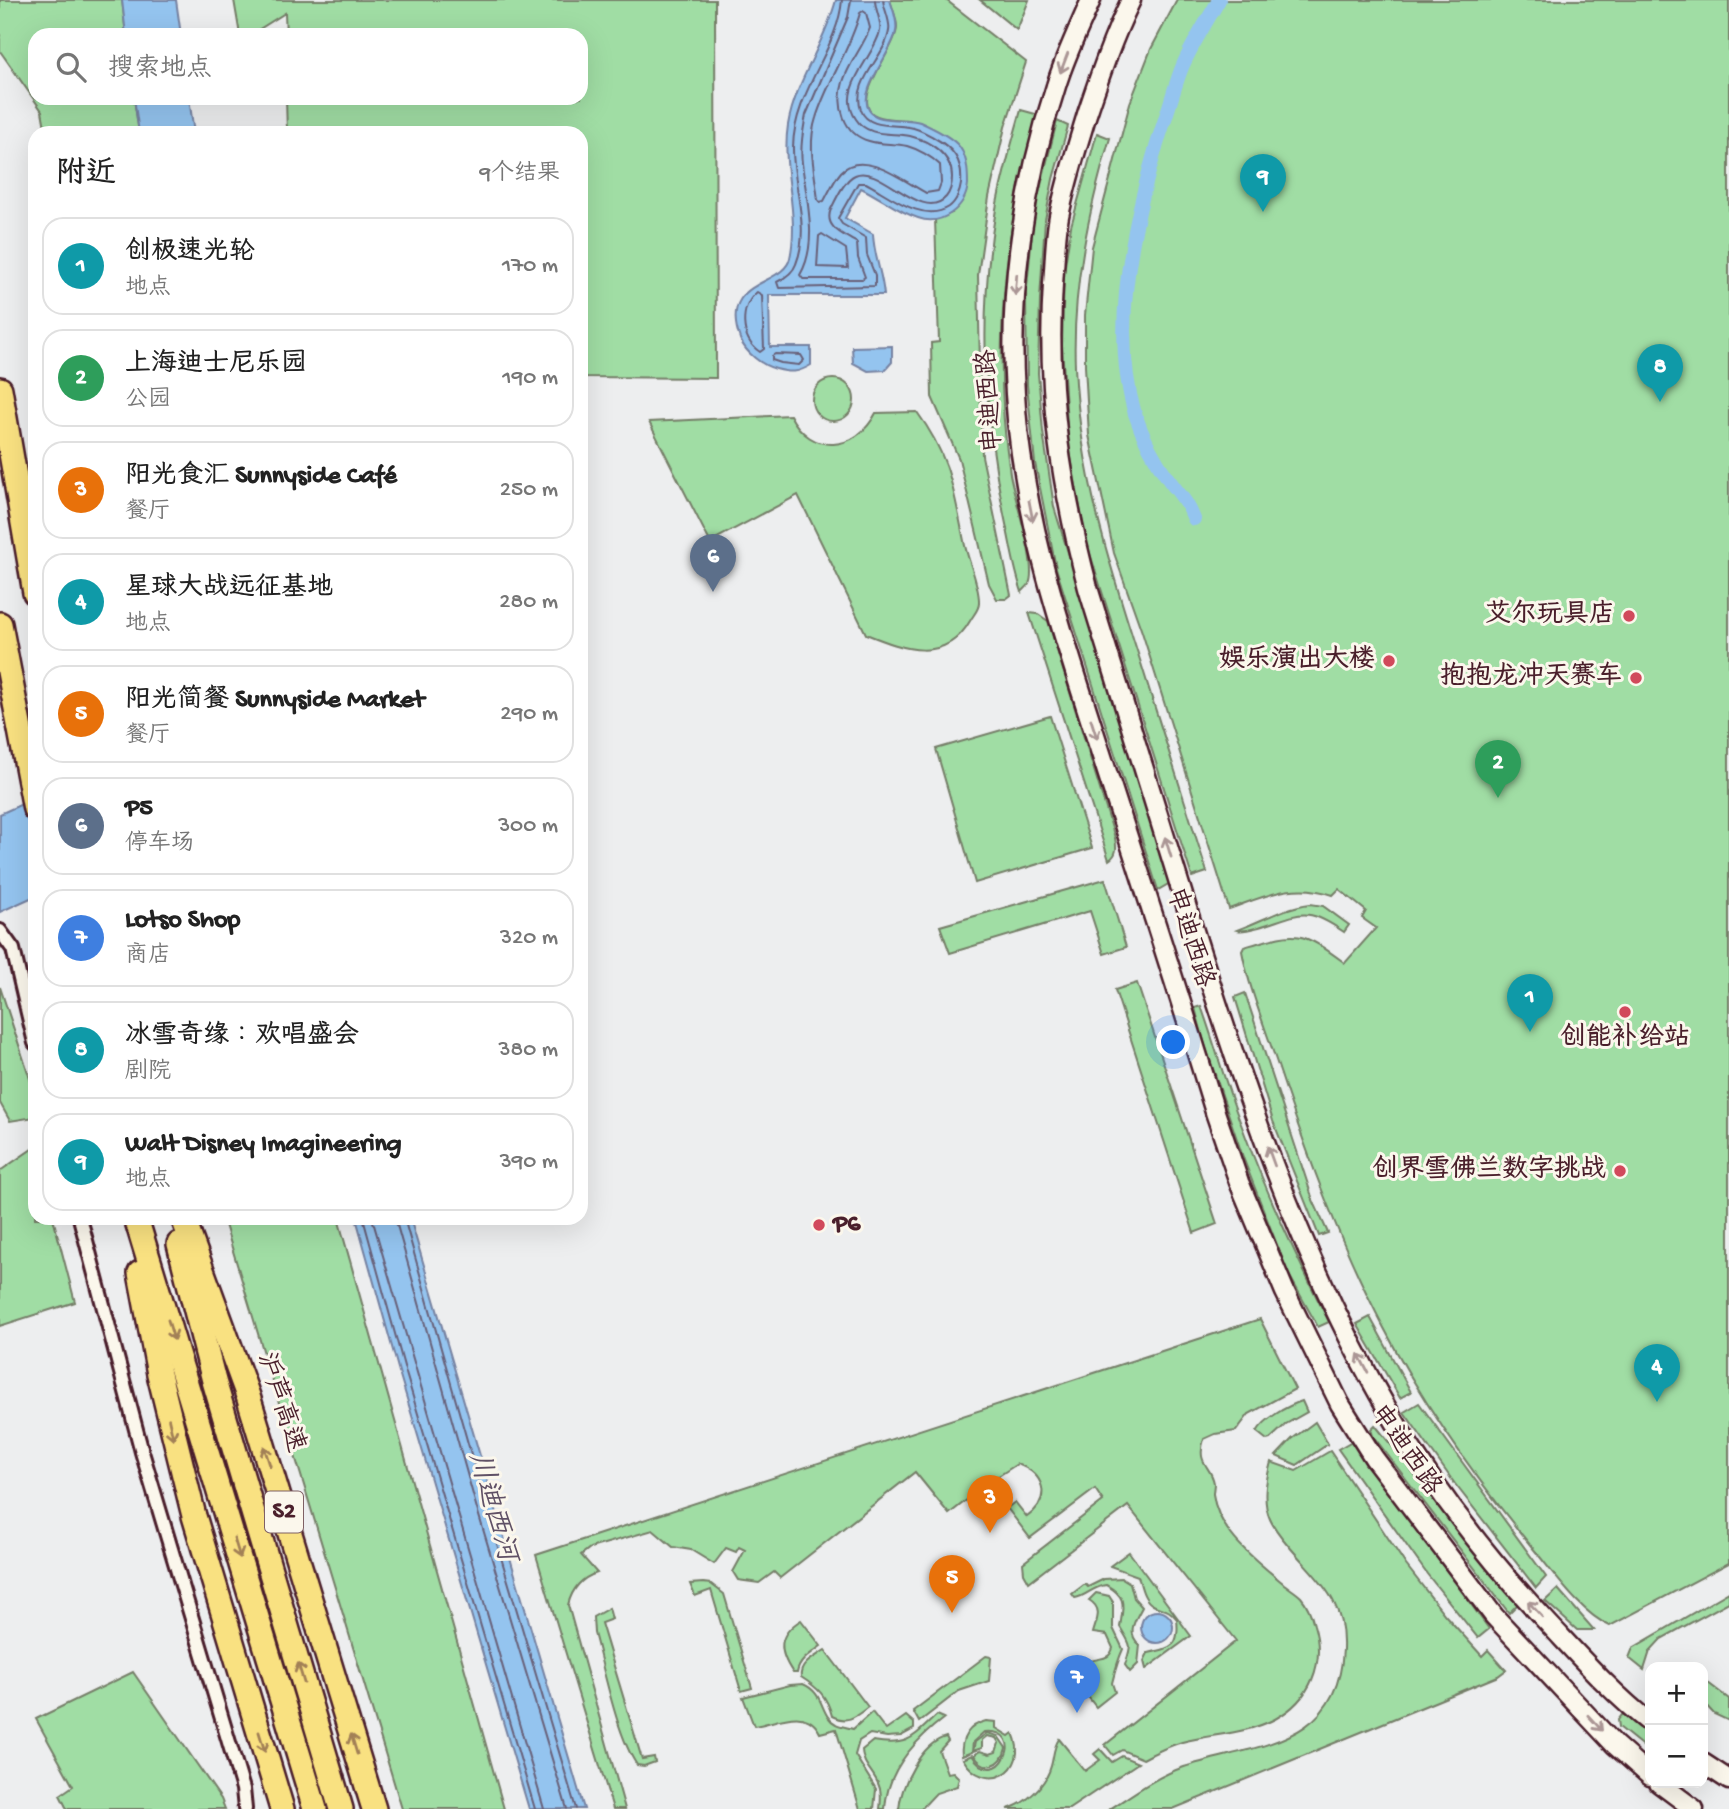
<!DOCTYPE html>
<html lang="zh">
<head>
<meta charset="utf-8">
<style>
  body { margin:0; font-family:"Gochi Hand","LXGW WenKai TC",sans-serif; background:#f6f6f6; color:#222 }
  .controls { position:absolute; right:21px; bottom:21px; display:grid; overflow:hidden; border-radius:14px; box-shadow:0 7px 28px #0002 }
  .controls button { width:63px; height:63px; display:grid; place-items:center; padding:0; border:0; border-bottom:2px solid #e0e0e0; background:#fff; color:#222; font:35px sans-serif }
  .you { position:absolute; left:1174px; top:1043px; width:24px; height:24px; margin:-18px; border:5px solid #fff; border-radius:50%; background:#1a73e8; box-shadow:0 0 0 10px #1a73e833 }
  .badge { display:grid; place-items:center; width:46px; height:46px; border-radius:50%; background:#111827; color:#fff; font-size:23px; font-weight:700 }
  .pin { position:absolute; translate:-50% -58px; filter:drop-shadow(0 2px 4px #0008) }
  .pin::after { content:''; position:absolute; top:37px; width:24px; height:21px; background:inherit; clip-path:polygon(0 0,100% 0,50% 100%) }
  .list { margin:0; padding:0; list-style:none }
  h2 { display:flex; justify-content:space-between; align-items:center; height:91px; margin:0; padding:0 28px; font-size:30px }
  h2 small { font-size:23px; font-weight:400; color:#767676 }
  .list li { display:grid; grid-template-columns:46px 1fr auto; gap:21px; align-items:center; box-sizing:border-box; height:98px; margin:0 14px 14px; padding:0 14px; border:2px solid #e0e0e0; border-radius:21px }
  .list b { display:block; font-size:26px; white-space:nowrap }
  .list p { margin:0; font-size:23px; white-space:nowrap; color:#767676 }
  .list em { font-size:23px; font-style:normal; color:#767676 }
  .icon { flex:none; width:38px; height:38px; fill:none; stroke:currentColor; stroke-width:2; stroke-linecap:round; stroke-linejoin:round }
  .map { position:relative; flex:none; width:1729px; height:1809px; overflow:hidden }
  .search { position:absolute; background:#fff; box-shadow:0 7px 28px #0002; left:28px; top:28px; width:560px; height:77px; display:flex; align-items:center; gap:18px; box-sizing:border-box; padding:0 24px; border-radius:21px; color:#767676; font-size:26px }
  .panel { position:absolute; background:#fff; box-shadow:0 7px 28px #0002; left:28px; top:126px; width:560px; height:1099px; border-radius:21px }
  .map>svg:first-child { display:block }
  .green { fill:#a0dda4; stroke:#757e68; stroke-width:2 }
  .water { fill:#94c4ef; stroke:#7682a1; stroke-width:2 }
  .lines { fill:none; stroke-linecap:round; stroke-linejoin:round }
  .shore { stroke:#686179; stroke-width:2 }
  .canal { stroke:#94c4ef; stroke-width:14 }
  .street-casing { stroke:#4a1f2b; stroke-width:18 }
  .secondary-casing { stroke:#4a1f2b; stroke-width:23 }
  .highway-casing { stroke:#4a1f2b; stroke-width:28 }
  .street { stroke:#fbf7ec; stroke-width:12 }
  .secondary { stroke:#fbf7ec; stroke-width:18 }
  .highway { stroke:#f9e181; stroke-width:23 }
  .oneway { stroke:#ab9695 }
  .oneway2 { stroke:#a28056 }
  .poi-dot { fill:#d1495b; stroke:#fbf7ec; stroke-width:2.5 }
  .labels { text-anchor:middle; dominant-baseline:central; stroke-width:6; stroke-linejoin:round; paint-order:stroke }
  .shield { fill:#fbf7ec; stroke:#7f6065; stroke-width:2 }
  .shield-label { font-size:24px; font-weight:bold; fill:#4a1f2b }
  .street-label { font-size:26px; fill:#4a1f2b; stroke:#fbf7ec }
  .poi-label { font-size:26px; font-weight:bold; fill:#4a1f2b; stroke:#fbf7ec; text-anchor:end }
  .water-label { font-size:28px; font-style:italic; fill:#605166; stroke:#fbf7ec }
</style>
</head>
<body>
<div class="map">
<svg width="1729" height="1809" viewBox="0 0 1729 1809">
  <rect width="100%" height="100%" fill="#edeeef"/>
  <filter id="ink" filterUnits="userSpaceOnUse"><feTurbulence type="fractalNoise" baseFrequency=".0143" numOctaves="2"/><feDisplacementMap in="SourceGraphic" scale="14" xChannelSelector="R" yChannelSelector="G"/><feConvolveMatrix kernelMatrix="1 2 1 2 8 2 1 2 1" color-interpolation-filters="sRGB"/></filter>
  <g filter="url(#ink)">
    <g class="green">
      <path d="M0 0H122L126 35H35V98H134L139 133H46L42 111 0 51Z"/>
      <path d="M234 0H715L716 378 581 377V133H287L286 98H581V35H286L285 13 250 35H240Z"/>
      <path d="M890 0H946L1026 62 1005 127 989 197 978 275 982 456 1011 595 1006 599H997L989 584 959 459 932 397 931 343 939 342 935 219 952 213 910 120C900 119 887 120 877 116 846 104 897 48 897 27 897 18 892 8 890 0Z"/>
      <path d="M980 0H1029L1017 30Z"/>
      <path d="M1177 0H1729V1563L1610 1626C1582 1614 1555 1575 1536 1552 1479 1483 1425 1408 1384 1328 1341 1246 1309 1160 1280 1072 1268 1035 1249 989 1242 951L1244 947C1298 931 1299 929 1345 963L1376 928 1362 918 1366 911 1339 889 1333 895C1294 881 1266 896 1229 909L1142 632 1114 553 1089 435 1085 366V315L1092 247 1130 103 1151 49Z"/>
      <path d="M1021 110 1039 115C1032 139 1024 163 1019 187 1000 279 996 381 1010 474 1014 498 1038 565 1029 584 1028 587 1024 589 1022 592 1014 569 1011 547 1006 524 984 422 978 312 996 209 1002 176 1012 143 1021 110Z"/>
      <path d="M1057 121 1068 126 1053 179 1045 220 1040 299 1038 373 1043 432 1054 507 1170 883 1158 890 1056 568 1035 463 1027 385 1026 297 1034 213Z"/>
      <path d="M1097 133 1110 138C1088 213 1072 289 1075 367 1080 472 1108 561 1140 660 1162 731 1185 802 1207 872L1192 877 1086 541 1068 441 1062 345 1064 272 1071 226Z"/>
      <circle cx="833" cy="400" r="21"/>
      <path d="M917 412C950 457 953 488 964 541 967 559 980 585 979 603 979 610 973 615 970 621 945 665 903 649 866 634L798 495 710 542 649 422 790 415C811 456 856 452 876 413Z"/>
      <path d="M1029 613 1038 614 1048 621 1115 838C1117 848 1117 855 1109 860Z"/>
      <path d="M1050 716 1092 848 975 883 936 749Z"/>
      <path d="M1105 879 1126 947 1104 954 1090 911 950 953 940 926Z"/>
      <path d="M1310 904 1323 906 1349 925 1344 932C1305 905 1301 914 1259 927 1251 929 1245 932 1237 930 1262 921 1284 907 1310 904Z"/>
      <path d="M1137 983 1217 1224 1194 1233 1115 990Z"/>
      <path d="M0 987 35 1094V1117L10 1121 0 1103Z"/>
      <path d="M1245 993 1313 1200 1328 1233 1319 1236 1273 1121 1235 997Z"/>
      <path d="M1201 1006C1215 1045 1226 1086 1241 1124 1266 1192 1296 1257 1329 1322L1318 1327 1288 1273 1244 1160 1205 1045 1195 1008Z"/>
      <path d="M35 1147V1218H53L75 1302 0 1326V1171Z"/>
      <path d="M223 1218H338L504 1809H402Z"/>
      <path d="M1370 1317 1411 1392 1400 1398 1357 1324Z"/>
      <path d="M1260 1319 1295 1389 1249 1414 1236 1431 1215 1434 1204 1439C1196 1465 1211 1465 1214 1483 1214 1487 1213 1490 1213 1494 1218 1533 1256 1560 1284 1584 1289 1588 1296 1592 1301 1597 1307 1604 1312 1617 1314 1625 1326 1664 1310 1700 1275 1719 1246 1734 1213 1734 1182 1742 1169 1746 1156 1752 1143 1759L1122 1750 1113 1755 1105 1745 1236 1641 1128 1506 1029 1582 1024 1573 1023 1563 1103 1501 1095 1489 1030 1538 1007 1508 1015 1502 1027 1517C1052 1498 1045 1474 1017 1464L997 1477 1005 1491 997 1496 987 1484 949 1514 915 1472 780 1578 774 1572 759 1583 738 1580 733 1572 745 1550 739 1547 736 1552 726 1548 714 1564 691 1550 673 1547 653 1530 590 1548 581 1555 597 1573C581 1578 572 1589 568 1605L625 1809H613L536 1555Z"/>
      <path d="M1302 1401 1307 1412 1286 1424 1270 1439 1267 1440 1257 1432C1264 1419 1287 1406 1302 1401Z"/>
      <path d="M1419 1403 1546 1577 1536 1588 1455 1484 1404 1412Z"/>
      <path d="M1315 1422 1328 1444 1297 1465 1276 1456 1292 1439Z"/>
      <path d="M1375 1425 1519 1603 1509 1613 1373 1436 1371 1429Z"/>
      <path d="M1352 1441 1489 1629 1478 1638 1427 1574 1338 1449Z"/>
      <path d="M1330 1451 1406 1565 1445 1615 1482 1656 1488 1650 1506 1670 1498 1676 1173 1809H1110C1133 1794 1157 1776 1184 1767 1254 1744 1339 1747 1343 1649 1345 1598 1318 1581 1288 1545 1282 1538 1274 1528 1270 1519 1262 1501 1266 1480 1271 1462L1296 1471Z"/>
      <path d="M1129 1552 1191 1636 1146 1669 1144 1661 1148 1653C1172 1648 1180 1647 1177 1619 1167 1607 1164 1611 1153 1605 1143 1600 1141 1585 1138 1576L1110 1566Z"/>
      <path d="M1122 1578 1130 1583 1134 1598 1142 1607C1136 1619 1125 1633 1140 1645L1138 1664 1130 1672 1125 1665C1132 1643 1132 1647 1120 1627 1123 1606 1128 1597 1106 1585 1092 1587 1087 1596 1075 1598L1072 1594 1085 1584 1088 1587 1104 1579Z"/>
      <path d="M703 1583 711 1584 724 1594 752 1688 741 1691 711 1590 695 1596 690 1584Z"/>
      <path d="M1558 1589 1594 1630H1577L1545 1601Z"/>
      <path d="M1729 1592V1602L1661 1639 1650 1651 1644 1670 1629 1658 1633 1648Z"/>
      <path d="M1096 1593 1109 1596 1113 1602V1628L1123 1649C1118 1660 1115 1671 1112 1683L1115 1692 1096 1707 1072 1676C1078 1671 1084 1664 1091 1661 1101 1657 1109 1661 1113 1648L1107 1635 1093 1633C1096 1621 1104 1609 1089 1600Z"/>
      <path d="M609 1608 612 1619 601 1623 642 1759 654 1757 655 1762 644 1766 637 1765C617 1736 604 1669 594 1633L593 1617Z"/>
      <path d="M801 1620 821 1646C812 1653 799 1660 797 1673H793C778 1651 777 1635 801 1620Z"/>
      <path d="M825 1650 868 1707C855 1717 848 1724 832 1716 827 1696 818 1688 801 1677 799 1664 815 1657 825 1650Z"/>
      <path d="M986 1656 991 1657 989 1681 959 1691 919 1722 913 1711Z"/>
      <path d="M133 1672 221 1799 225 1809H67L60 1795 73 1786 36 1719Z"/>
      <path d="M1703 1679 1729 1699V1721L1714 1714 1703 1702Z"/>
      <path d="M803 1684C825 1693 820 1716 836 1724 841 1727 848 1727 853 1729L872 1712 886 1730 906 1716 914 1723V1729L901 1736 887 1737 870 1734 859 1741 855 1755 876 1789 874 1809H860L836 1729 820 1733C807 1705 776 1723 754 1726L743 1697 790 1685Z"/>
      <path d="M937 1715 944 1718C915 1740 887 1770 885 1809H880C881 1801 882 1793 879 1786 875 1773 862 1765 862 1750L873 1741C908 1747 912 1738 937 1715Z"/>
      <path d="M1622 1715H1628L1650 1736V1752L1619 1727 1618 1720Z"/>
      <path d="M986 1721 996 1722V1728L1009 1736 1013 1733C1031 1772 985 1796 963 1759L972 1755C997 1796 1031 1727 984 1732L973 1742 972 1752 962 1756C960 1738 969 1725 986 1721Z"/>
      <path d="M987 1733 998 1736 1006 1748C1002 1766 985 1773 974 1755L980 1751 990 1754 996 1752 999 1743 996 1738 987 1736 982 1740V1748L973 1751 975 1742Z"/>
      <path d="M946 1737 948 1741 939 1751 947 1773 953 1772 959 1778 957 1786 936 1793 921 1809H899C901 1786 921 1743 946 1737Z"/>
      <path d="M1059 1739 1085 1771 1100 1760 1094 1754 1100 1749 1112 1762 1122 1756 1138 1763 1069 1809H1007C1025 1805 1046 1785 1051 1766 1054 1756 1053 1748 1059 1739Z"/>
    </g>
    <g class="water">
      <path d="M122 0H176L181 35H126Z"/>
      <path d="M836 0H890C893 10 898 21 896 31 893 52 857 91 869 110 877 124 906 117 920 122 931 127 948 135 957 144 967 154 968 170 968 184 966 207 942 227 918 218 898 212 880 197 861 188L845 218 873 234C874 257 882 272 884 295H769L770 347H811V365C798 373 791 373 776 369 761 365 746 353 740 339 718 278 784 287 790 258 800 213 781 169 788 125 795 82 825 43 836 0Z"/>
      <path d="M134 98H189L194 133H139Z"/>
      <path d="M892 346V362L885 370 868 371 853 363 852 347Z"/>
      <path d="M35 798V896L0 912V814Z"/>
      <path d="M356 1218H410L584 1809H529L399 1372Z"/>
      <circle cx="1157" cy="1627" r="16"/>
    </g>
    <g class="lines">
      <g class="shore">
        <path d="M842 0C838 49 794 92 793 147 792 184 811 227 796 264 793 273 785 278 777 282L779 288 875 286V275L867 255 866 238 842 224 838 218 858 183H866C889 195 923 224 949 207 956 202 960 192 961 184 963 160 953 148 933 137 926 133 918 128 909 127 894 124 868 129 861 110 851 81 885 58 889 31 891 21 884 10 883 0"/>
        <path d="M851 0 848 17 806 115C803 131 800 147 802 163 806 198 819 243 800 275L803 279H862L865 277 858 258 857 243C845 235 823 228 831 209 836 199 845 179 855 175 880 163 922 224 946 197 951 191 952 184 952 177 952 155 930 141 910 136 892 132 868 138 856 119 835 89 874 58 880 31 882 21 875 10 875 0"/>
        <path d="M863 11 866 13 870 28C863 47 849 63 843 82 836 105 843 134 869 141 881 145 894 143 907 146 918 149 932 157 940 165L941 183 938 191 926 193C905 182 863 148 841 172 834 180 829 192 824 201L820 202 818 200C815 173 807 145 816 118 827 82 850 50 860 13Z"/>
        <path d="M822 234 846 249 848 268 817 267 819 236Z"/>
        <path d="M757 292 762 295 764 349 760 352C740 339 739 307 757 292Z"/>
        <path d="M775 354 801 355 804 360 799 365 781 363 772 360V356Z"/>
        <path d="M363 1218 405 1370 535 1809"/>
        <path d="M372 1218 544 1809"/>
        <path d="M395 1218 477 1509 567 1809"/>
        <path d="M404 1218 486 1507 576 1809"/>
      </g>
      <path class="canal" d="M1194 519C1187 501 1180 495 1169 480 1154 459 1143 438 1135 414 1108 323 1137 203 1166 116 1172 99 1176 81 1183 65 1193 43 1207 21 1219 0"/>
      <defs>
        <g id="street">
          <path d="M0 931 13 949 35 1043"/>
          <path d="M80 1218 142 1452 243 1789 245 1809"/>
        </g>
        <g id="secondary">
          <path d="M1091 0C1079 28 1065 56 1056 86 1024 183 1008 291 1015 394 1022 516 1062 632 1099 747 1138 869 1178 990 1215 1112L1239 1182 1285 1292 1340 1404 1374 1458 1494 1616 1615 1745 1650 1776"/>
          <path d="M1131 0C1113 37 1100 75 1087 114 1077 147 1066 181 1059 216 1055 238 1055 261 1053 284 1046 390 1061 486 1088 588 1121 697 1155 806 1189 915 1242 1085 1299 1258 1389 1412 1433 1488 1489 1560 1549 1624 1581 1658 1613 1694 1650 1723"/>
          <path d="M1703 1763 1729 1780"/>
          <path d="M1659 1783 1694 1809"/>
        </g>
        <g id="highway">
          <path d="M0 389 35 593"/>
          <path d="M0 624 35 809"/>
          <path d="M136 1218 315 1809"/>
          <path d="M183 1218 248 1396 374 1809"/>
          <path d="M179 1244 214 1381 341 1809"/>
          <path d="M140 1273 159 1374 194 1516 282 1809"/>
        </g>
      </defs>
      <use href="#street" class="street-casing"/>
      <use href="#secondary" class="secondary-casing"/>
      <use href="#highway" class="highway-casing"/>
      <use href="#street" class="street"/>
      <use href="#secondary" class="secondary"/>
      <use href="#highway" class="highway"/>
    </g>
    <defs><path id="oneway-shaft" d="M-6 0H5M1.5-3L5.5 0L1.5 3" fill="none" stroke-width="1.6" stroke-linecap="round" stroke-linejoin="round" transform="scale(1.75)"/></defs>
    <g class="oneway">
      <use href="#oneway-shaft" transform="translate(1064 63) rotate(111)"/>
      <use href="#oneway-shaft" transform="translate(1016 285) rotate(94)"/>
      <use href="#oneway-shaft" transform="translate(1031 511) rotate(79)"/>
      <use href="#oneway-shaft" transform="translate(1094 729) rotate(72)"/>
      <use href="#oneway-shaft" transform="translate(1168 847) rotate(-107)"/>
      <use href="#oneway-shaft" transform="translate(1271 1156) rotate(-110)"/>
      <use href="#oneway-shaft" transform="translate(1363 1363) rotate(-118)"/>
      <use href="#oneway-shaft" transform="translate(1535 1609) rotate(-133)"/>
      <use href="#oneway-shaft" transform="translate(1595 1723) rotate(47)"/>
    </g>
    <g class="oneway2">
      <use href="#oneway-shaft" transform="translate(171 1330) rotate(73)"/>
      <use href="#oneway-shaft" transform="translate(171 1429) rotate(77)"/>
      <use href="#oneway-shaft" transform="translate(267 1456) rotate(-108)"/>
      <use href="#oneway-shaft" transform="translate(237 1548) rotate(73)"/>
      <use href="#oneway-shaft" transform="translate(301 1673) rotate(-107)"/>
      <use href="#oneway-shaft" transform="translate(262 1742) rotate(73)"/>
      <use href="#oneway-shaft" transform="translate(354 1744) rotate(-107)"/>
    </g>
  </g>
  <g class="poi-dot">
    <circle cx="1629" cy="616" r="7"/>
    <circle cx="1389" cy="661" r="7"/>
    <circle cx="1636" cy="678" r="7"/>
    <circle cx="1625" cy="1012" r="7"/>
    <circle cx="1620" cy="1171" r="7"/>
    <circle cx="819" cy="1225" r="7"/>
  </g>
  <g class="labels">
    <rect class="shield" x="265" y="1491.5" width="38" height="41" rx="5"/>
    <g class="shield-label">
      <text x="284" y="1512">S2</text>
    </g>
    <g class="street-label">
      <text transform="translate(992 401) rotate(-94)">申迪西路</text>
      <text transform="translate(1188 938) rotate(72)">申迪西路</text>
      <text transform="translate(279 1403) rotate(72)">沪芦高速</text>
      <text transform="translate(1404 1451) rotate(55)">申迪西路</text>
    </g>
    <g class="poi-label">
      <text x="1615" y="616">艾尔玩具店</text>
      <text x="1375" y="661">娱乐演出大楼</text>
      <text x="1622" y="678">抱抱龙冲天赛车</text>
      <text x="1625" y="1039" text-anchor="middle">创能补给站</text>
      <text x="1606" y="1171">创界雪佛兰数字挑战</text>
      <text x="833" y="1225" text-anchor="start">P6</text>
    </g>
    <g class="water-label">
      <text transform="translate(491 1507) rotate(74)">川迪西河</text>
    </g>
  </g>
</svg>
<div class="controls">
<button>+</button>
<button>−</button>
</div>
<div class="you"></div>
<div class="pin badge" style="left:1530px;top:1032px;background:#0f9aa8">1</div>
<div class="pin badge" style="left:1498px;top:798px;background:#2e9e5b">2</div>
<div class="pin badge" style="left:990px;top:1533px;background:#e8710a">3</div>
<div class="pin badge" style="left:1657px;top:1402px;background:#0f9aa8">4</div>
<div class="pin badge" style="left:952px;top:1613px;background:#e8710a">5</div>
<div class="pin badge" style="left:713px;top:592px;background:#5c6f8a">6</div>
<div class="pin badge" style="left:1077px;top:1713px;background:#3f7fe0">7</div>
<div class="pin badge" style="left:1660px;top:402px;background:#0f9aa8">8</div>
<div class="pin badge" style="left:1263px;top:212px;background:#0f9aa8">9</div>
<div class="search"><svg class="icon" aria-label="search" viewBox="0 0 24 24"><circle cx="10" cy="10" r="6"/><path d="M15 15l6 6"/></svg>搜索地点</div>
<section class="panel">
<h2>附近<small>9个结果</small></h2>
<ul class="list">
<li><span class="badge" style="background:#0f9aa8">1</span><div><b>创极速光轮</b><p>地点</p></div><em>170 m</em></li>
<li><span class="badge" style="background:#2e9e5b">2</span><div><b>上海迪士尼乐园</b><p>公园</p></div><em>190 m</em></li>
<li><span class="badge" style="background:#e8710a">3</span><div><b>阳光食汇 Sunnyside Café</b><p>餐厅</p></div><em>250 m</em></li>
<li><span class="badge" style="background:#0f9aa8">4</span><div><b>星球大战远征基地</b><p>地点</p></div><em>280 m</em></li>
<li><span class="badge" style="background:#e8710a">5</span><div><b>阳光简餐 Sunnyside Market</b><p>餐厅</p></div><em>290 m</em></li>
<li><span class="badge" style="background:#5c6f8a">6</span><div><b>P5</b><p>停车场</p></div><em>300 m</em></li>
<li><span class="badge" style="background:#3f7fe0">7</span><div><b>Lotso Shop</b><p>商店</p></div><em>320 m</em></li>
<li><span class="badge" style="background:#0f9aa8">8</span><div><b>冰雪奇缘：欢唱盛会</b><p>剧院</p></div><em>380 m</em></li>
<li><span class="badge" style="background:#0f9aa8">9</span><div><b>Walt Disney Imagineering</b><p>地点</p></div><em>390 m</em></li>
</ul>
</section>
</div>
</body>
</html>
